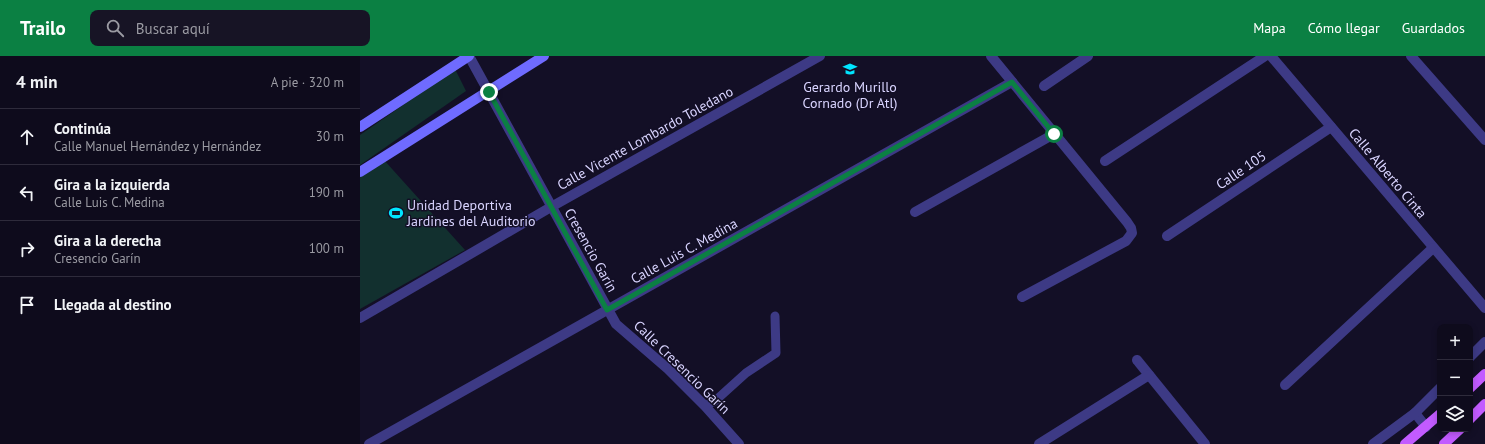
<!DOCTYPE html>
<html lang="es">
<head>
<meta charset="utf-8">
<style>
  body { margin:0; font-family:"PT Sans",sans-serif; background:#171425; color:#f1f3f6 }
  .controls { position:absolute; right:12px; bottom:12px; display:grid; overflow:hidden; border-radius:8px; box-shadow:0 2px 6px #0003 }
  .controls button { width:36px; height:36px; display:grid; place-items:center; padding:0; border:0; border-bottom:1px solid #2e2b3b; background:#0e0b1c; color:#f1f3f6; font:20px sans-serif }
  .stop { position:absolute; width:12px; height:12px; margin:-9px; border:3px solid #0b8043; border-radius:50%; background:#fff }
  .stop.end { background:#0b8043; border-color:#fff; box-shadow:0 1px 4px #0008 }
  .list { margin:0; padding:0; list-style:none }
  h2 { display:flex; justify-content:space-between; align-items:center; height:52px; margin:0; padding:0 16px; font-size:17px }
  h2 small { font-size:13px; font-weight:400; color:#9b9ba3 }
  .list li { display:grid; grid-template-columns:26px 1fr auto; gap:12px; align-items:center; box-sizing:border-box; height:56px; padding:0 16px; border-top:1px solid #2e2b3b }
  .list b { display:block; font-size:15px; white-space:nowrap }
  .list p { margin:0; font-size:13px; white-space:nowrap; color:#9b9ba3 }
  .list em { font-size:13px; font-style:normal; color:#9b9ba3 }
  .icon { flex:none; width:22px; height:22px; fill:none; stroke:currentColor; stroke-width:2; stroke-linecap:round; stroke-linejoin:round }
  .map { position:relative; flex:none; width:1125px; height:388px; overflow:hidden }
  header { display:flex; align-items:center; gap:24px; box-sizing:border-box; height:56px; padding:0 20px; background:#0b8043; color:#fff }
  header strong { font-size:19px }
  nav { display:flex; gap:22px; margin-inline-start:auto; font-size:14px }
  .search { width:280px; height:36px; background:#171425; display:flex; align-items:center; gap:10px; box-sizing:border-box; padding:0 14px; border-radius:8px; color:#9b9ba3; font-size:15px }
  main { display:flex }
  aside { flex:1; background:#0e0b1c }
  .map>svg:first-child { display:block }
  .green { fill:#12302f }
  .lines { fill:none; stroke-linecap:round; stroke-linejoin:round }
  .lane { stroke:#3d3a85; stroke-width:9 }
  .street { stroke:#3d3a85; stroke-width:10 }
  .secondary { stroke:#6f6bff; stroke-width:10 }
  .primary { stroke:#c25bff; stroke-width:10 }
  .route { stroke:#0b8043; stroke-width:5 }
  .labels { text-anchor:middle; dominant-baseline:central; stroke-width:3; stroke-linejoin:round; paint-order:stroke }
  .poi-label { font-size:14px; fill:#d9d4ff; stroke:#130f26 }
  .street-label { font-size:14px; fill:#d9d4ff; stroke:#130f26 }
</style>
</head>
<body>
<header>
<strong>Trailo</strong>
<div class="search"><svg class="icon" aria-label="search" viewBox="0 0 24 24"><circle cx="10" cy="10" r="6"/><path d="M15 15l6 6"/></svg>Buscar aquí</div>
<nav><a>Mapa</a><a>Cómo llegar</a><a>Guardados</a></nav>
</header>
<main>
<aside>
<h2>4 min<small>A pie · 320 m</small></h2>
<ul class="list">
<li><svg class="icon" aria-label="ahead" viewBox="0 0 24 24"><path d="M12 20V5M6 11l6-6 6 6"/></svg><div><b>Continúa</b><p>Calle Manuel Hernández y Hernández</p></div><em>30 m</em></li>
<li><svg class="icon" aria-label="left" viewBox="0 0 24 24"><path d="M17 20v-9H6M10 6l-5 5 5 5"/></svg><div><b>Gira a la izquierda</b><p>Calle Luis C. Medina</p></div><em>190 m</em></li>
<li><svg class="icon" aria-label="right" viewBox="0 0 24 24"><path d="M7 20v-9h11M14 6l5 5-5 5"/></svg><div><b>Gira a la derecha</b><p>Cresencio Garín</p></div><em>100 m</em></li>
<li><svg class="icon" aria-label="arrive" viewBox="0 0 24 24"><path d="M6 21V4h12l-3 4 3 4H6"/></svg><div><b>Llegada al destino</b></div></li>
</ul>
</aside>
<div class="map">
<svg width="1125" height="388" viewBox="0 0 1125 388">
  <rect width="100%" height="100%" fill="#130f26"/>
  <g class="green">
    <path d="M95 13 106 35 0 109V79Z"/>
    <path d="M24 104 105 194 0 253V120Z"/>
  </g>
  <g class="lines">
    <path class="lane" d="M345 350 355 345 386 317 416 297 415 260"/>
    <g class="street">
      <path d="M109 0 256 268 308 313 345 350 379 388"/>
      <path d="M631 0 767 166 771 172 772 177 766 185 662 241"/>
      <path d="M911 0 1125 252"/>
      <path d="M1051 0 1125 84"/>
      <path d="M684 30 728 0"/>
      <path d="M745 105 905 0"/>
      <path d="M555 156 694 78"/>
      <path d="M807 180 971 71"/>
      <path d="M0 262 191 151 460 0"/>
      <path d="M1110 301 1125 286"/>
      <path d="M777 304 845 388"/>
      <path d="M925 329 1073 192"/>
      <path d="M1055 357 1066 371"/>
      <path d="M9 388 652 26"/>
      <path d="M679 388 789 319"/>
      <path d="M1013 388 1055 357 1080 332"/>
    </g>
    <g class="secondary">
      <path d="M0 71 109 0"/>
      <path d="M0 116 184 0"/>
    </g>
    <g class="primary">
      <path d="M1110 332 1125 318"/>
      <path d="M1110 363 1125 348"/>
      <path d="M1045 388 1080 358"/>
      <path d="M1084 388 1100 373"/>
    </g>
  </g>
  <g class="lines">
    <path class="route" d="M129 36 247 254 652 26 694 78"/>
  </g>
  <defs>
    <symbol id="school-bare" viewBox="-9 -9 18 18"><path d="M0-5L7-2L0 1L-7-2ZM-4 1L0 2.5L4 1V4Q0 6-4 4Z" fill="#00e5ff" stroke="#130f26" stroke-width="2.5" paint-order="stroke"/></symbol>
    <symbol id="stadium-bare" viewBox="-9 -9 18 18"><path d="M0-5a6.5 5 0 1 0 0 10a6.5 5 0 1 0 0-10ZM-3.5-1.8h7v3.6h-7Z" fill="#00e5ff" stroke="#130f26" stroke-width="2.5" paint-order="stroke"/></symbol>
  </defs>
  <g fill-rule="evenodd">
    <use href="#school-bare" x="480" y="3" width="20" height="20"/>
    <use href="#stadium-bare" x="26" y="147" width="20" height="20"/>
  </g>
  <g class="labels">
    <g class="poi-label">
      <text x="490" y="31">Gerardo Murillo<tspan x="490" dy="16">Cornado (Dr Atl)</tspan></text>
      <text x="47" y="149" text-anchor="start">Unidad Deportiva<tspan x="47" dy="16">Jardines del Auditorio</tspan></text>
    </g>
    <g class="street-label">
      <text transform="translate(285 82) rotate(-29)">Calle Vicente Lombardo Toledano</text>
      <text transform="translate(881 114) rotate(-34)">Calle 105</text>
      <text transform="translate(1028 117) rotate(50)">Calle Alberto Cinta</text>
      <text transform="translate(231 194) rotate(61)">Cresencio Garín</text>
      <text transform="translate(324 195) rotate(-29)">Calle Luis C. Medina</text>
      <text transform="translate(322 311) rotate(44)">Calle Cresencio Garín</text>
    </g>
  </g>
</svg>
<div class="controls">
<button>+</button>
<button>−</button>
<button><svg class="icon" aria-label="layers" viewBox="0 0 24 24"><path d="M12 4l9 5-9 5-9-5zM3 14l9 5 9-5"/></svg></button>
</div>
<div class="stop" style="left:694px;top:78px"></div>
<div class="stop end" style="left:129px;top:36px"></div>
</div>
</main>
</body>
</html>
